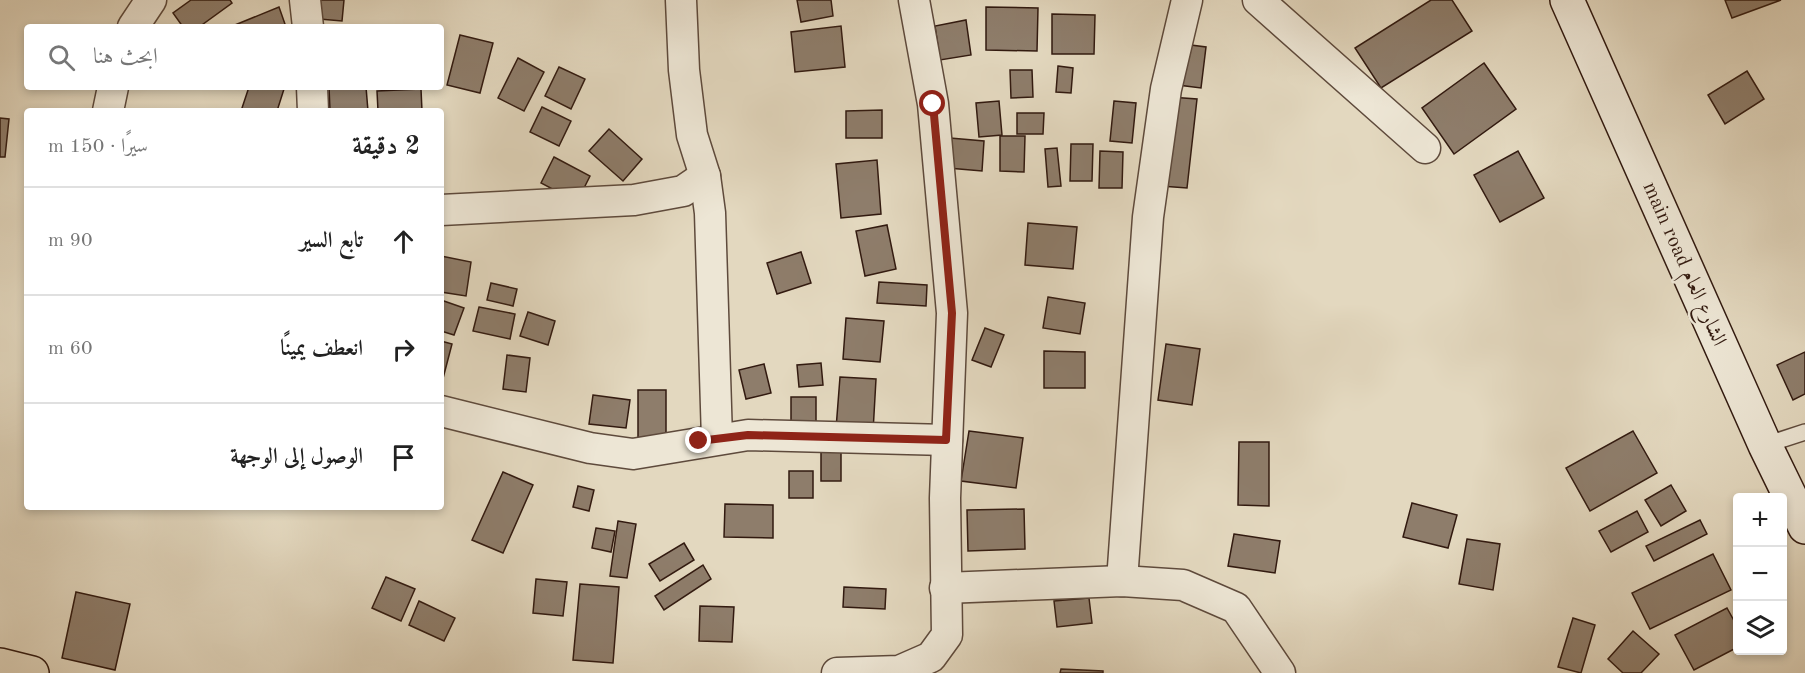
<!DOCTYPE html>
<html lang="ar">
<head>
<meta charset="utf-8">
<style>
  body { margin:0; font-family:"Old Standard TT",Amiri,serif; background:#f6f6f6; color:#222; direction:rtl }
  .controls { position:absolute; right:18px; bottom:18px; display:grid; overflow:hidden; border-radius:6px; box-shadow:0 3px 9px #0003 }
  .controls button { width:54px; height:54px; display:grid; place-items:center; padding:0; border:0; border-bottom:2px solid #e0e0e0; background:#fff; color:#222; font:30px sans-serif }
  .stop { position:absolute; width:18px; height:18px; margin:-14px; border:4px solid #8f2418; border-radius:50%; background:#fff }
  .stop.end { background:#8f2418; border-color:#fff; box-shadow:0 2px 6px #0008 }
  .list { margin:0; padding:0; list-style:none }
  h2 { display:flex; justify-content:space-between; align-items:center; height:78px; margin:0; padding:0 24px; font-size:26px }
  h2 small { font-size:20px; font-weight:400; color:#767676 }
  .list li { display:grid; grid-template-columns:39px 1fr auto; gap:18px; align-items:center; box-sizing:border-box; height:108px; padding:0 24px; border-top:2px solid #e0e0e0 }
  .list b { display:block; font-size:22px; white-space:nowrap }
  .list em { font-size:20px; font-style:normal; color:#767676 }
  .icon { flex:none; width:33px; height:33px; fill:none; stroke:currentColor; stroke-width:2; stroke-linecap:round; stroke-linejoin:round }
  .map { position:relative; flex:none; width:1805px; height:673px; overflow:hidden; direction:ltr }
  .search { position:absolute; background:#fff; box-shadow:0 3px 9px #0003; left:24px; top:24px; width:420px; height:66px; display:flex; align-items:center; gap:15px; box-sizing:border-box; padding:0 21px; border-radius:6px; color:#767676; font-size:22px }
  .panel { position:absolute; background:#fff; box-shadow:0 3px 9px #0003; left:24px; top:108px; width:420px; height:402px; border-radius:6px; direction:rtl }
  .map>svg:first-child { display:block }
  .building { fill:#8e7d6b; stroke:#321a10; stroke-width:1.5 }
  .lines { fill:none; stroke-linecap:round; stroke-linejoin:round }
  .service-casing { stroke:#5e4a3c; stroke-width:18 }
  .minor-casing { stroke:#5e4a3c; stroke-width:33 }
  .secondary-casing { stroke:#321a10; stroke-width:36 }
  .trunk-casing { stroke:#321a10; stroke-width:36 }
  .service { stroke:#ede6d5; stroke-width:15 }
  .minor { stroke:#ede6d5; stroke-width:30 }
  .secondary { stroke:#ede6d5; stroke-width:33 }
  .trunk { stroke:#e3d8bf; stroke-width:33 }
  .route { stroke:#8f2418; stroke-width:8 }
  .labels { text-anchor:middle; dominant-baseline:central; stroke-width:5; stroke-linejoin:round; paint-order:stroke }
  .street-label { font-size:21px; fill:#321a10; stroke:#ede6d5 }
</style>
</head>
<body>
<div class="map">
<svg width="1805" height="673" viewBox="0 0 1805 673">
  <rect width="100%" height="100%" fill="#e3d8bf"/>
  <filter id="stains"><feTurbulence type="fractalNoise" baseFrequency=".00333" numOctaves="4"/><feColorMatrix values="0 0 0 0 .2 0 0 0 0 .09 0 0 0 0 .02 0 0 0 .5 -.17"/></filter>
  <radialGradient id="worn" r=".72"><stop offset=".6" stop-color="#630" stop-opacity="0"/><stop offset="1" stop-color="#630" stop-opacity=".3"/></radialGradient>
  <g class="building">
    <path d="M191 0H230L232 3 199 27H183L173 13Z"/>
    <path d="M309 0H344L342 21 308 18Z"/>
    <path d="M797 0H831L833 16 801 22Z"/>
    <path d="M1431 0H1452L1472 31 1381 88 1355 48Z"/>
    <path d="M1725 0H1781L1732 18Z"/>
    <path d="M279 7 286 27H230Z"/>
    <path d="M986 7 1038 8 1037 51 986 50Z"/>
    <path d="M1052 14 1095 15 1094 54H1052Z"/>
    <path d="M966 20 971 55 940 60 935 26Z"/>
    <path d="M841 26 845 67 795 72 791 32Z"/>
    <path d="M460 35 493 43 480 93 447 85Z"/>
    <path d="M1183 44 1206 47 1201 88 1178 85Z"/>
    <path d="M518 58 544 72 524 111 498 98Z"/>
    <path d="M1484 63 1516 109 1454 154 1422 108Z"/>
    <path d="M1058 66 1073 68 1071 93 1056 92Z"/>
    <path d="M559 67 585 79 571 109 545 96Z"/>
    <path d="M1010 70H1032L1033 97 1011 98Z"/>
    <path d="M1747 71 1764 99 1725 124 1708 95Z"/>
    <path d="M249 87H278L284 89 277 111H241Z"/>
    <path d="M329 87H366L368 111H330Z"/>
    <path d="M421 89 422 111H378L377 91Z"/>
    <path d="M1170 97 1197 99 1187 188 1161 186Z"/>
    <path d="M999 101 1002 135 979 137 976 103Z"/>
    <path d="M1114 101 1136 103 1132 143 1110 141Z"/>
    <path d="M542 107 571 121 559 146 530 132Z"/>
    <path d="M882 110V138H846V111Z"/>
    <path d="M1017 113H1044L1043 134H1017Z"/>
    <path d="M0 118 9 119 5 157H0Z"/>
    <path d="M609 129 642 159 623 181 589 151Z"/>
    <path d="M1000 136H1025L1024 172 1000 171Z"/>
    <path d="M950 138 984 141 982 171 948 168Z"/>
    <path d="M1071 144H1093L1092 181H1070Z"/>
    <path d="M1057 148 1061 186 1048 187 1045 149Z"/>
    <path d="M1100 151 1123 152 1122 188H1099Z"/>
    <path d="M1518 151 1544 198 1500 222 1474 175Z"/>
    <path d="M554 157 590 176 577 202 541 183Z"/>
    <path d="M877 160 881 214 841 218 836 164Z"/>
    <path d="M1028 223 1077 227 1073 269 1025 265Z"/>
    <path d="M887 225 896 269 865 276 856 231Z"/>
    <path d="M801 252 811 283 777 294 767 263Z"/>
    <path d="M441 256 471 262 466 296 441 292Z"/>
    <path d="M879 282 927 285 926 306 877 303Z"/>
    <path d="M491 283 517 289 513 306 487 300Z"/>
    <path d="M1048 297 1085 303 1080 334 1043 328Z"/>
    <path d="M441 300 464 308 454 335 441 331Z"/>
    <path d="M479 307 515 314 510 339 473 331Z"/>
    <path d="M528 312 555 321 548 345 520 336Z"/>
    <path d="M846 318 884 321 880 362 843 359Z"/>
    <path d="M985 328 1004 335 991 367 972 360Z"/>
    <path d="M441 341 452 344 441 386Z"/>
    <path d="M1166 344 1200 349 1192 405 1158 400Z"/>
    <path d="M1044 351 1085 352V388H1044Z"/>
    <path d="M1805 352V394L1793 400 1777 365Z"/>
    <path d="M507 355 530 358 526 392 503 389Z"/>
    <path d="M821 363 823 385 799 387 797 365Z"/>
    <path d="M764 364 771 393 746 399 739 370Z"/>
    <path d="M840 377 876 379 873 432 836 429Z"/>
    <rect x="638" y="390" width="28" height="56"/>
    <path d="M593 395 630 400 626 428 589 424Z"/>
    <path d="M791 397H816V422L791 421Z"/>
    <path d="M969 431 1023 438 1016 488 961 481Z"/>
    <path d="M1633 431 1657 473 1590 511 1566 468Z"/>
    <path d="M1239 442H1269V506L1238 505Z"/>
    <rect x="821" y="451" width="20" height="30"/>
    <rect x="789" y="471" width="24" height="27"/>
    <path d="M503 472 533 485 503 553 472 540Z"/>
    <path d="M1671 485 1686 511 1661 526 1645 500Z"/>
    <path d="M578 486 594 490 589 511 573 507Z"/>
    <path d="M1412 503 1457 515 1448 548 1403 537Z"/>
    <path d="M725 504 773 505V538L724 537Z"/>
    <path d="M1024 509 1025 549 968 551 967 510Z"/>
    <path d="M1637 511 1648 532 1611 552 1599 531Z"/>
    <path d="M1700 520 1707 534 1654 561 1646 546Z"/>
    <path d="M618 521 636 524 627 578 610 576Z"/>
    <path d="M596 528 615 531 611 552 592 548Z"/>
    <path d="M1234 534 1280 541 1275 573 1228 566Z"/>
    <path d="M1467 539 1500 544 1493 590 1459 584Z"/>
    <path d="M684 543 694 560 660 581 649 564Z"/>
    <path d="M1713 554 1731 590 1650 629 1632 593Z"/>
    <path d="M703 565 711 579 664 610 655 596Z"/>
    <path d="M386 577 415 589 401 621 372 608Z"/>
    <path d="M536 579 567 582 563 616 533 613Z"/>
    <path d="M580 584 619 587 613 663 573 660Z"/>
    <path d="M844 587 886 589 885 609 843 607Z"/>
    <path d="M76 592 130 604 115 670 62 658Z"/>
    <path d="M1089 598 1092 623 1057 627 1054 601Z"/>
    <path d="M419 601 455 618 444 641 409 625Z"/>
    <path d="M700 606 734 607 732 642 699 641Z"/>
    <path d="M1727 608 1738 628V647L1694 670 1675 635Z"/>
    <path d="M1573 618 1595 625 1581 673 1558 667Z"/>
    <path d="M1633 631 1659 654 1641 673H1623L1608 659Z"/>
    <path d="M1061 669 1103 671V673H1060Z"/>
  </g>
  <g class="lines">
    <defs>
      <path id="service" d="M1765 445 1805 432"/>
      <g id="minor">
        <path d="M305 0 308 27"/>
        <path d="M681 0 684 70 692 135 705 176 710 213 717 439"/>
        <path d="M1258 0 1425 148"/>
        <path d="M133 27 151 0"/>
        <path d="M312 87 313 111"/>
        <path d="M108 111 113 87"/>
        <path d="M441 210 634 200 683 191 705 176"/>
        <path d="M441 411 590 448 633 454 748 435 947 440"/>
        <path d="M1122 581 1148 217 1166 89 1187 0"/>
        <path d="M945 588 1122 581 1183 585 1236 608 1280 673"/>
        <path d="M837 673 899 671 931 657 947 635 945 498 952 313 933 104 914 0"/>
      </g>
      <path id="secondary" d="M1567 0 1765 445 1805 527"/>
      <path id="trunk" d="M0 665 32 673"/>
    </defs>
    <use href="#service" class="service-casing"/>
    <use href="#minor" class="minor-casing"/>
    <use href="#secondary" class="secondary-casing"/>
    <use href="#trunk" class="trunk-casing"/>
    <use href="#service" class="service"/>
    <use href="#minor" class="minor"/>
    <use href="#secondary" class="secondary"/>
    <use href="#trunk" class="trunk"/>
  </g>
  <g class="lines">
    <path class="route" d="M699 441 748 435 946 440 952 313 933 104"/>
  </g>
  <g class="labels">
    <g class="street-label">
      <text transform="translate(1684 264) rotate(66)">main road الشارع العام</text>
    </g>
  </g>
  <rect width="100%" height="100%" filter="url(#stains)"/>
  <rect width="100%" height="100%" fill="url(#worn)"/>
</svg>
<div class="controls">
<button>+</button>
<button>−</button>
<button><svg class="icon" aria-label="layers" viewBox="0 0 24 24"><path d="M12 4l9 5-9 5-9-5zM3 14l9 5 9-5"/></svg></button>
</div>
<div class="stop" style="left:933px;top:104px"></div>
<div class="stop end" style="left:699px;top:441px"></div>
<div class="search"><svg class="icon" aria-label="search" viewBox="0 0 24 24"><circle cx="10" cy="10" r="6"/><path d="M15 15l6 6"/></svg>ابحث هنا</div>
<section class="panel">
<h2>2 دقيقة<small>سيرًا · 150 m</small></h2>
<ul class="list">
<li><svg class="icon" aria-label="ahead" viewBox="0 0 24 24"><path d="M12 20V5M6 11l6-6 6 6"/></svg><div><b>تابع السير</b></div><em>90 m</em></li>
<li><svg class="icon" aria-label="right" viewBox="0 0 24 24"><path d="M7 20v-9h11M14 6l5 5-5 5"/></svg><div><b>انعطف يمينًا</b></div><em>60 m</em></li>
<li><svg class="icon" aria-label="arrive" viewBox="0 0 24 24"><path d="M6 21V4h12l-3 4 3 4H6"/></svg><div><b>الوصول إلى الوجهة</b></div></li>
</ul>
</section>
</div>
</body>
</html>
